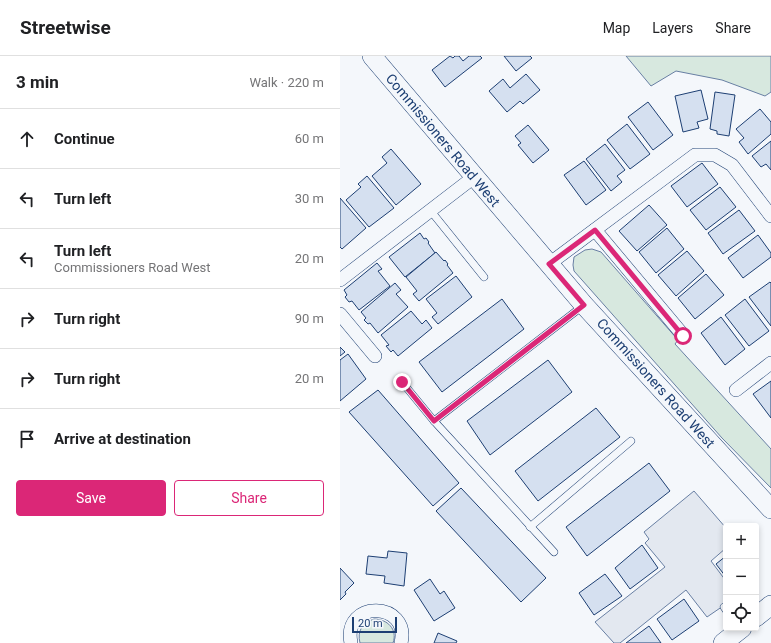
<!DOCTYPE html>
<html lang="en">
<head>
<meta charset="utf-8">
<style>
  body { margin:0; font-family:Roboto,sans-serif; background:#f6f6f6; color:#202124 }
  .controls { position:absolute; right:12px; bottom:12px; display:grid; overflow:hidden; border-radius:4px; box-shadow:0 2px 6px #0003 }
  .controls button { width:36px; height:36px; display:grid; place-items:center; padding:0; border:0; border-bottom:1px solid #e0e0e0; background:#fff; color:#202124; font:20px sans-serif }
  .scale { position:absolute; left:12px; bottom:10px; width:45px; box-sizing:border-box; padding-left:4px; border:2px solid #1d3f73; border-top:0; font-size:11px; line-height:14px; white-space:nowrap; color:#1d3f73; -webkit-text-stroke:3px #f4f7fb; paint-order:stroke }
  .stop { position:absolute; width:12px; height:12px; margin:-9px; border:3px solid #db2777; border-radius:50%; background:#fff }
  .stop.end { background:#db2777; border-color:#fff; box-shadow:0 1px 4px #0008 }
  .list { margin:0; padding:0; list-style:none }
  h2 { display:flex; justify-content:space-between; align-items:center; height:52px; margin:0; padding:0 16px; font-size:17px }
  h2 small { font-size:13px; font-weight:400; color:#757577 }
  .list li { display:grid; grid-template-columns:26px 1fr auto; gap:12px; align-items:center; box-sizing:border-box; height:60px; padding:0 16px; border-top:1px solid #e0e0e0 }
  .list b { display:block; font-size:15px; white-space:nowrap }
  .list p { margin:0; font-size:13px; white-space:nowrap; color:#757577 }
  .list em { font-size:13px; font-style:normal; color:#757577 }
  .actions { display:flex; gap:8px; padding:12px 16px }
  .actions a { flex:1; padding:9px 0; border:1px solid #db2777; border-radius:4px; text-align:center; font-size:14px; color:#db2777 }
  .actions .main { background:#db2777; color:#fff }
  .icon { flex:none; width:22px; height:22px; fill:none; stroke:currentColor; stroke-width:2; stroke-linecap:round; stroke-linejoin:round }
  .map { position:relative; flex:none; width:431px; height:587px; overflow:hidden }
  header { display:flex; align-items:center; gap:24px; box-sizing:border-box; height:56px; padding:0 20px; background:#fff; border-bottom:1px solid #e0e0e0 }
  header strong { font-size:19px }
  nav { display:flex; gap:22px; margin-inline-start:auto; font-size:14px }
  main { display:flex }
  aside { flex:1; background:#fff }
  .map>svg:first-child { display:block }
  .green { fill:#d7e8df; stroke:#687fa3 }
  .parking { fill:#e3e8f0; stroke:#687fa3 }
  .building { fill:#d5e0f0; stroke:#1d3f73 }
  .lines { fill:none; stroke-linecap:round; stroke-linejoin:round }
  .lane-casing { stroke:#1d3f73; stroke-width:8 }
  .street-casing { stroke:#1d3f73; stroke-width:14 }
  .secondary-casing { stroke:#1d3f73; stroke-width:20 }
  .lane { stroke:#f4f7fb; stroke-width:7 }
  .street { stroke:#f4f7fb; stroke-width:13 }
  .secondary { stroke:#f4f7fb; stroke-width:19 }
  .route { stroke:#db2777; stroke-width:5 }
  .labels { text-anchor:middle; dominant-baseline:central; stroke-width:3; stroke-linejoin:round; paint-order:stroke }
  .street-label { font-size:14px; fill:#1d3f73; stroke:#f4f7fb }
</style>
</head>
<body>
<header>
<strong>Streetwise</strong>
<nav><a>Map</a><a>Layers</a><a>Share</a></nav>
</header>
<main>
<aside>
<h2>3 min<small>Walk · 220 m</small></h2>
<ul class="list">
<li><svg class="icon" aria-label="ahead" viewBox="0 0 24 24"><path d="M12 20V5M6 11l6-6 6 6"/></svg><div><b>Continue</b></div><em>60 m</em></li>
<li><svg class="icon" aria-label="left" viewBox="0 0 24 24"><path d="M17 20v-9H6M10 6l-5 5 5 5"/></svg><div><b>Turn left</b></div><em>30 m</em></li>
<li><svg class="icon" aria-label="left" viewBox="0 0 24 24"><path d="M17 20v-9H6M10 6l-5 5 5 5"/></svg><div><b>Turn left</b><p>Commissioners Road West</p></div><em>20 m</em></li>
<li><svg class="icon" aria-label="right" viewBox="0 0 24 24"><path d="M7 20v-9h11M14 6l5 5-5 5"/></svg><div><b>Turn right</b></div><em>90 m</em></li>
<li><svg class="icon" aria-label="right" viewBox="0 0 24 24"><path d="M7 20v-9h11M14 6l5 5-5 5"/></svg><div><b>Turn right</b></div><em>20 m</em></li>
<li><svg class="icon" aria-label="arrive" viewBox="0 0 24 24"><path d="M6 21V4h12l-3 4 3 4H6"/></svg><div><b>Arrive at destination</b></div></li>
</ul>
<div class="actions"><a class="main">Save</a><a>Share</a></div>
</aside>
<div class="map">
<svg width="431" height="587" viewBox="0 0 431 587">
  <rect width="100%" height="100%" fill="#f4f7fb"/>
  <g class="green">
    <path d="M286 0H431V36L425 40 382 24 336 15 311 30Z"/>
    <path d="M252 193 261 196 338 284 335 288 431 393V432L382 382 234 215 233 209 234 201 245 194Z"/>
    <path d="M34 563C47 563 58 573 53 587H20C17 575 22 567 34 563Z"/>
  </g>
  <path class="parking" d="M354 435 386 472V492L371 505 386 525V548L367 561 346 534 280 587H274L255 566 325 511 305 487 309 483 304 476Z"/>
  <g class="building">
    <path d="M110 0 113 2 115 0H119L123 5 129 0H140L142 2 105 31 92 14Z"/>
    <path d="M164 0H190L192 2 176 15Z"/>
    <path d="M186 18 200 34 183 48 180 45 167 56 149 35 163 23 170 32Z"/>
    <path d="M361 34 368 63 357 66 359 72 343 76 335 40Z"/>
    <path d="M375 36 395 39 389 80 377 78V75L370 73Z"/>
    <path d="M308 46 333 79 313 94 288 61Z"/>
    <path d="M420 53 431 66V78L408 98 399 86 404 82 396 73Z"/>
    <path d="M287 68 310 98 290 113 267 84Z"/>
    <path d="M188 69 209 94 193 107 178 89 181 87 175 80Z"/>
    <path d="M431 85V114L426 108 421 111 412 100Z"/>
    <path d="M265 88 285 114 277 120 282 126 271 135 246 103Z"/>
    <path d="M51 93 81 128 56 149 32 120 47 107 42 101Z"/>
    <path d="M244 105 266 134 246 149 224 119Z"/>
    <path d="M362 107 378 128 347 151 331 130Z"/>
    <path d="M27 120 54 152 29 171 6 144 21 131 18 128Z"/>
    <path d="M380 131 396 151 366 174 350 154Z"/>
    <path d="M0 142 26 172 2 193 0 191Z"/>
    <path d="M309 149 327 169 297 195 279 175Z"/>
    <path d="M399 154 415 175 383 198 368 177Z"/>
    <path d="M327 172 344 193 316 217 299 196Z"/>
    <path d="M80 177 84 183 86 182 89 186 88 187 95 197 65 221 49 201Z"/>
    <path d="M418 179 431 197V201L403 222 388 202Z"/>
    <path d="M347 195 364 215 336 240 318 219Z"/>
    <path d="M96 196 104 205 105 204 108 208 107 209 113 217 79 245 73 238 77 235 66 221Z"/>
    <path d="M37 207 42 213 38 215 50 230 19 254 12 245 9 246 5 241 7 239 4 234Z"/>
    <path d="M366 218 384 239 355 263 338 242Z"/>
    <path d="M116 220 132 241 98 268 92 261 97 257 86 243Z"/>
    <path d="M430 226 431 227V270L409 241Z"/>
    <path d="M55 227 61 234 56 238 68 251 38 277 30 267 28 268 24 264 26 262 21 256Z"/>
    <path d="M162 243 184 273 102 336 79 306Z"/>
    <path d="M405 243 429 275 409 290 385 259Z"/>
    <path d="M71 255 82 268 86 264 92 272 58 300 53 294 51 296 46 290 49 289 41 279Z"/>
    <path d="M381 261 405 293 385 309 361 277Z"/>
    <path d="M0 291 5 296 0 300Z"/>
    <path d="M8 298 26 323 0 345V304Z"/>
    <path d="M208 304 232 336 150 399 127 365Z"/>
    <path d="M431 325V362L413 338Z"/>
    <path d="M38 334 119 427 93 450 9 356Z"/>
    <path d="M256 352 280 381 198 445 175 415Z"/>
    <path d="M309 407 330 435 247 500 226 471Z"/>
    <path d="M121 432 206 522 181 546 96 455Z"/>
    <path d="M302 489 318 512 290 533 275 512Z"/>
    <path d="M48 495 67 497 64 530 44 527 45 520 26 518 28 500 47 502Z"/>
    <path d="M386 500V521L376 508Z"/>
    <path d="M0 512 14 527 5 536 6 538 0 544Z"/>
    <path d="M265 518 282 540 254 559 239 537Z"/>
    <path d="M90 523 100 538 104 535 115 552 94 565 74 534Z"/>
    <path d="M344 543 359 565 332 584 317 563Z"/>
    <path d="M309 570 321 587H286Z"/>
    <path d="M98 577 117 585 116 587H94Z"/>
  </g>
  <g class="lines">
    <defs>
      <g id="lane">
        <path d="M90 154 144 221"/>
        <path d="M62 326 94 365 214 496"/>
        <path d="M94 365 244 249"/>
        <path d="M190 471 291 385"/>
        <path d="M384 551 386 554"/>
      </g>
      <g id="street">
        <path d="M255 174 343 279"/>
        <path d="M209 208 355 99H375L392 109 431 160"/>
        <path d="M0 224 134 121"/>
        <path d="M0 258 35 300"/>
        <path d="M396 334 431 307"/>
        <path d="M11 587C2 543 71 545 61 587"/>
      </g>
      <g id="secondary">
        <path d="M32 0 244 249 431 453"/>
        <path d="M416 561 431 549"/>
        <path d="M383 587 402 572"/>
      </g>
    </defs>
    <use href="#lane" class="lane-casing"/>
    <use href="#street" class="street-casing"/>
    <use href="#secondary" class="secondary-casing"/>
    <use href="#lane" class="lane"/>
    <use href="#street" class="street"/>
    <use href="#secondary" class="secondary"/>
  </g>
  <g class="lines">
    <path class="route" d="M62 326 94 365 244 249 209 208 255 174 343 280"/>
  </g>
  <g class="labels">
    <g class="street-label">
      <text transform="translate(103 84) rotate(50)">Commissioners Road West</text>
      <text transform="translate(316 327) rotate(48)">Commissioners Road West</text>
    </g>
  </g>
</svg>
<div class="controls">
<button>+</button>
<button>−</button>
<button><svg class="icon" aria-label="locate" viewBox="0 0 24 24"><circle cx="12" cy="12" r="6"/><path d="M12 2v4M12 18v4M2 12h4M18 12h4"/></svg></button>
</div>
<div class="scale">20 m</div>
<div class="stop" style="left:343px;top:280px"></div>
<div class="stop end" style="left:62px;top:326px"></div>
</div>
</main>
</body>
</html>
